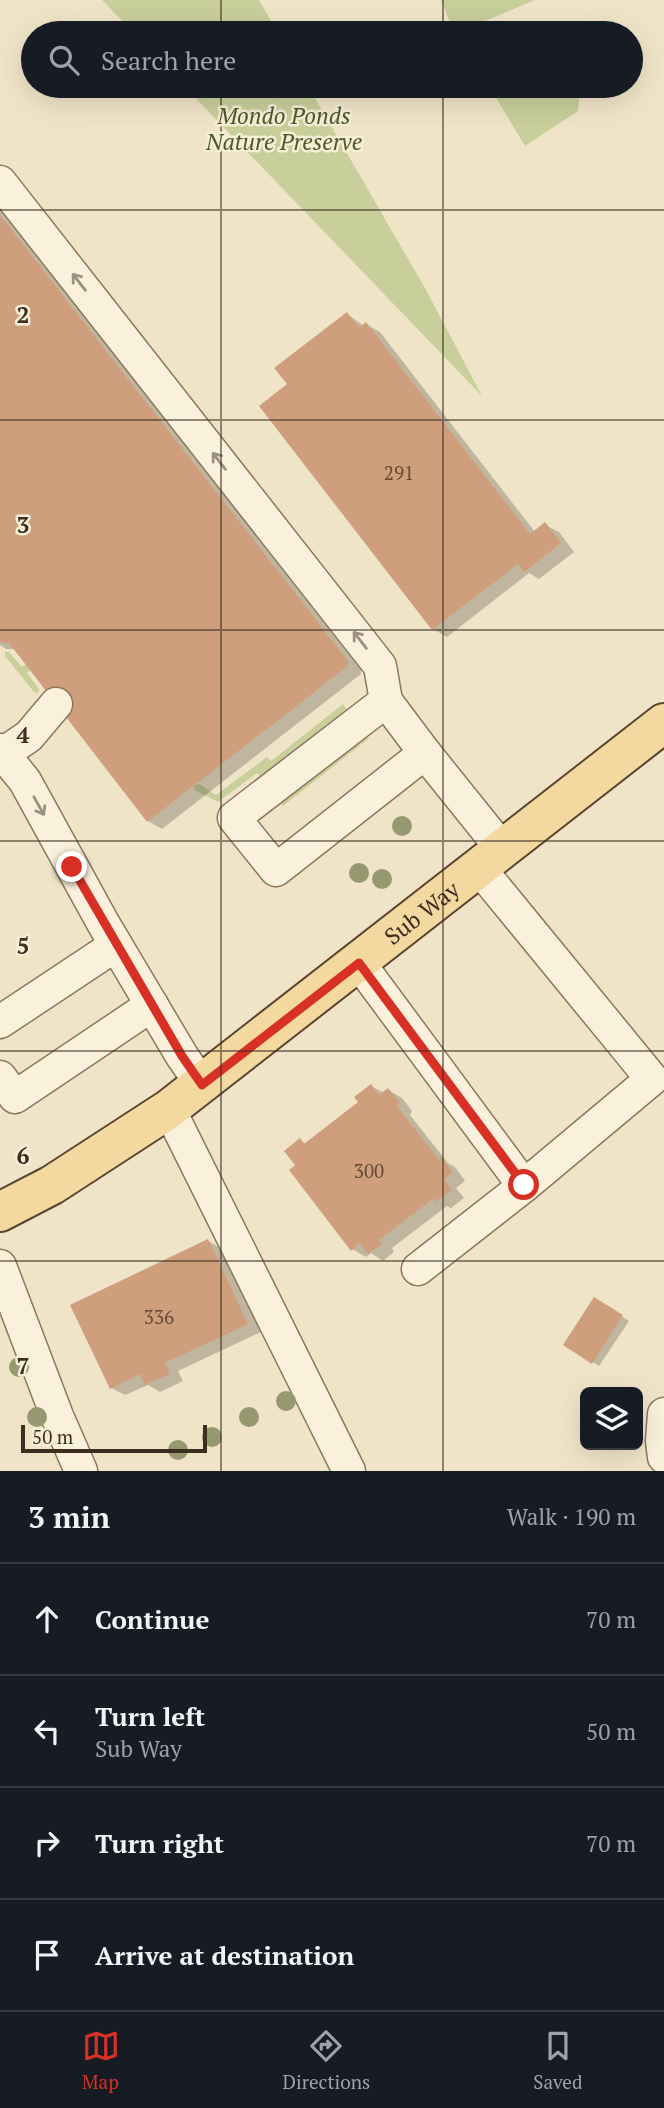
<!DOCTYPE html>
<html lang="en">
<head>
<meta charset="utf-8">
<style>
  body { margin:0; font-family:"PT Serif",serif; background:#242831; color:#f1f3f6 }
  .controls { position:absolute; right:21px; bottom:21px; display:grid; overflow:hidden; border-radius:10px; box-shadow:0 7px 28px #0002 }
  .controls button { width:63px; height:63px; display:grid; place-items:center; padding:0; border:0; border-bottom:2px solid #363941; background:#171b24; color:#f1f3f6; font:35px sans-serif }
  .scale { position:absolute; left:21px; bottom:18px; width:186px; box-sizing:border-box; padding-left:7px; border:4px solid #3d2e20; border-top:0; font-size:19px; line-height:24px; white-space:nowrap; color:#3d2e20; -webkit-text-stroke:5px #f7eed8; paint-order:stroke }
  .stop { position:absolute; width:21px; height:21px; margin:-16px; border:5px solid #d93025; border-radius:50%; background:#fff }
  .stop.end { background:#d93025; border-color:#fff; box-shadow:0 2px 7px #0008 }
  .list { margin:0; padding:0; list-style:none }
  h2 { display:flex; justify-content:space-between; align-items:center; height:91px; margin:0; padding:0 28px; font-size:30px }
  h2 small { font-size:23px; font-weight:400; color:#9ea1a6 }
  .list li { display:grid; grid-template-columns:46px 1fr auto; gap:21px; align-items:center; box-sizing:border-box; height:112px; padding:0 28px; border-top:2px solid #363941 }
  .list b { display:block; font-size:26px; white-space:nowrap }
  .list p { margin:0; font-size:23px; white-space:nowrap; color:#9ea1a6 }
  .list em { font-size:23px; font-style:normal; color:#9ea1a6 }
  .icon { flex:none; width:38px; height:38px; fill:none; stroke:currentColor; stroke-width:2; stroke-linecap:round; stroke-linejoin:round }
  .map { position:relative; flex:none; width:664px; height:1471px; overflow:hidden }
  .search { position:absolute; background:#171b24; box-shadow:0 7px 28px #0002; left:21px; right:21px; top:21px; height:77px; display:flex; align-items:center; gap:18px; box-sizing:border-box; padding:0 24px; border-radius:38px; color:#9ea1a6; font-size:26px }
  .sheet { height:539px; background:#171b24 }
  nav { display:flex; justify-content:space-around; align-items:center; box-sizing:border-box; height:98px; border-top:2px solid #363941; background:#171b24; font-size:19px; color:#9ea1a6 }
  nav a { display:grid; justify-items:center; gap:4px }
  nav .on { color:#d93025 }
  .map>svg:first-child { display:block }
  .green { fill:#c9cf9b }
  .shadow { fill:#0003 }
  .building { fill:#cf9f7d }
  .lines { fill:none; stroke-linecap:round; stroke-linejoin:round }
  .minor-casing { stroke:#8d765c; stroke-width:35 }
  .major-casing { stroke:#5b4430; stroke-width:42 }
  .minor { stroke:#faf1dc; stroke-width:32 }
  .major { stroke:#f3d9a0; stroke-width:38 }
  .tree { fill:#96986f }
  .oneway { stroke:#9c907e }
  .route { stroke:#d93025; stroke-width:9 }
  .grid { fill:none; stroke:#3d2e20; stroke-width:2; stroke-opacity:0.55 }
  .labels { text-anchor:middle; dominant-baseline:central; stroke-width:5; stroke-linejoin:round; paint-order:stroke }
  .number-label { font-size:19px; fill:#624a37 }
  .park-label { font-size:23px; font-style:italic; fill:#4d5a26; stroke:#f7eed8 }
  .street-label { font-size:23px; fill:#3d2e20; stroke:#f7eed8 }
  .grid-label { font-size:23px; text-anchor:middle; font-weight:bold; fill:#3d2e20; stroke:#f7eed8; stroke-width:5; stroke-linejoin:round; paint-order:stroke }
</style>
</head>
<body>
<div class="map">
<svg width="664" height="1471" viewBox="0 0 664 1471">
  <rect width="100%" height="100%" fill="#f0e4c8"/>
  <g class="green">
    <path d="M102 0H259L278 33H134Z"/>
    <path d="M441 0H535L457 33H454Z"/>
    <path d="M184 86H308L425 288 482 396Z"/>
    <path d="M489 86H580L578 111 525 146Z"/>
    <path d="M208 522 212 527 27 673 39 689 38 693 34 692 5 656V652H9L22 667Z"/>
    <path d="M343 704 368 739 283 806 257 773 218 802 194 790 195 785 199 784 216 795 267 757 271 761Z"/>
  </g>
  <g class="shadow">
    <path d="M0 208 361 670V674L162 829 148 821 16 649H6L0 645Z"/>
    <path d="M347 314 364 326 366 324 380 332 535 532 545 525 559 532 574 552 539 579 529 573 447 637 433 629 289 385Z"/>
    <path d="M371 1086 384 1093 388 1090 402 1098 412 1111 410 1115 448 1163 455 1167 465 1181 456 1188 464 1198 451 1208 447 1206 392 1248 394 1252 383 1261 371 1253 366 1257 352 1249 297 1165 300 1140 306 1144 361 1102Z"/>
    <path d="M208 1241 222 1249 261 1332 178 1371 183 1381 160 1392 148 1385 125 1395 111 1388Z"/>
    <path d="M594 1299 629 1321 599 1366 565 1345Z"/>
  </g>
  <g class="building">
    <path d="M0 215 348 661V666L147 822 9 643 0 642Z"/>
    <path d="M347 312 359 328 366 322 530 534 545 522 561 543 524 572 518 564 432 630 259 406 287 384 274 368Z"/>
    <path d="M371 1084 379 1095 388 1088 399 1102 397 1106 439 1160 441 1157 453 1172 444 1179 452 1190 436 1202 434 1198 379 1240 382 1244 368 1254 360 1243 351 1251 289 1170 295 1165 284 1151 300 1138 304 1144 358 1102 354 1097Z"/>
    <path d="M208 1239 248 1324 165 1363 170 1374 145 1385 140 1374 110 1389 70 1305Z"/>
    <path d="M594 1297 623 1315 592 1364 563 1345Z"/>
  </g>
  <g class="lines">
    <defs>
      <g id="minor">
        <path d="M0 182 380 666 386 701 425 753"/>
        <path d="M386 701 234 818 276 870 425 753 503 850"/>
        <path d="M0 750 25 781 103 923 182 1056 202 1085"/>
        <path d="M3 754 29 736 56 704"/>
        <path d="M359 963 524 1186 652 1079 479 868"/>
        <path d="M0 1022 116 945"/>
        <path d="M0 1077 15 1097 152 1005"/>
        <path d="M169 1109 349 1471"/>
        <path d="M0 1266 57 1416 81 1471"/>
        <path d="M418 1269 524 1186"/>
        <path d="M664 1414 662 1441 664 1457"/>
      </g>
      <g id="major">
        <path id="s1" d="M0 1212 52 1185 169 1109 664 723"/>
      </g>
    </defs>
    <use href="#minor" class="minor-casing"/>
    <use href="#major" class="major-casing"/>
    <use href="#minor" class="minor"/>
    <use href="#major" class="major"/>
  </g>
  <g class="tree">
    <circle cx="402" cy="826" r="10"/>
    <circle cx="359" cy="873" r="10"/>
    <circle cx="382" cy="879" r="10"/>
    <circle cx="19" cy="1367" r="10"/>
    <circle cx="286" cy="1401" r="10"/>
    <circle cx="37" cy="1417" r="10"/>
    <circle cx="249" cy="1417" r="10"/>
    <circle cx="212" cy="1437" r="10"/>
    <circle cx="178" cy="1450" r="10"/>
  </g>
  <defs><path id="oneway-shaft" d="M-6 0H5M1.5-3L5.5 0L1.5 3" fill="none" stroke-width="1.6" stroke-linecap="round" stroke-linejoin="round" transform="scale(1.75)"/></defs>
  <g class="oneway">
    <use href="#oneway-shaft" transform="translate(79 282) rotate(-128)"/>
    <use href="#oneway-shaft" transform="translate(219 461) rotate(-128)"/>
    <use href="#oneway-shaft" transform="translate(360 640) rotate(-128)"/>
    <use href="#oneway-shaft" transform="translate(39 806) rotate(61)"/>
  </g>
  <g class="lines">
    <path class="route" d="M72 867 182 1056 202 1085 359 963 524 1185"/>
  </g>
  <path class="grid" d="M221 0V33M443 0V33M221 86V1471M443 86V1471M0 210H664M0 420H664M0 630H664M0 841H664M0 1051H664M0 1261H664"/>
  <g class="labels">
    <g class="number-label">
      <text x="399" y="472">291</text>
      <text x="369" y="1170">300</text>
      <text x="159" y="1316">336</text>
    </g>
    <g class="park-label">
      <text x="284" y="115">Mondo Ponds<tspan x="284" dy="26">Nature Preserve</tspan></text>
    </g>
    <g class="street-label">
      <text stroke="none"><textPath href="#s1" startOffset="518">Sub Way</textPath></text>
    </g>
  </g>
  <g class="grid-label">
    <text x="23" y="323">2</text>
    <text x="23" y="533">3</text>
    <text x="23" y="743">4</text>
    <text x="23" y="954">5</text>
    <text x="23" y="1164">6</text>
    <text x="23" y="1374">7</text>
  </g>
</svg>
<div class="controls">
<button><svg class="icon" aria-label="layers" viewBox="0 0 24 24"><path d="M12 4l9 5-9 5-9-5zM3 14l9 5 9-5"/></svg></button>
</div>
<div class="scale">50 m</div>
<div class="stop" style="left:524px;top:1185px"></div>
<div class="stop end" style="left:72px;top:867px"></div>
<div class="search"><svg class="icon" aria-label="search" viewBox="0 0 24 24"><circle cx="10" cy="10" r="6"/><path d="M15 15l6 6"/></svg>Search here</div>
</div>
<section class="sheet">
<h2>3 min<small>Walk · 190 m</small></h2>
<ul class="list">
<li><svg class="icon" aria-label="ahead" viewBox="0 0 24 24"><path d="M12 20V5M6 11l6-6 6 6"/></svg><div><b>Continue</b></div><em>70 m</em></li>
<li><svg class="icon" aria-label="left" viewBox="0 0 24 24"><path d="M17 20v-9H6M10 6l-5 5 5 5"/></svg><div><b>Turn left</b><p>Sub Way</p></div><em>50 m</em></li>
<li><svg class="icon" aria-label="right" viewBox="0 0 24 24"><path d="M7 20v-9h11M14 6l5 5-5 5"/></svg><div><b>Turn right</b></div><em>70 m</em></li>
<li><svg class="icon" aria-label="arrive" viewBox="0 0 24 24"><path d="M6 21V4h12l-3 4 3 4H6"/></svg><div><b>Arrive at destination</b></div></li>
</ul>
</section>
<nav>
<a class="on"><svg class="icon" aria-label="map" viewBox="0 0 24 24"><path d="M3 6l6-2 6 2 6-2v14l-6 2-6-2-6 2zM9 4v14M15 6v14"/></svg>Map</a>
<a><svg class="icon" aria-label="directions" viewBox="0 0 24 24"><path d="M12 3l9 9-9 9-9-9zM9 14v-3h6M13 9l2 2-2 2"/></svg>Directions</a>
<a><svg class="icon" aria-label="saved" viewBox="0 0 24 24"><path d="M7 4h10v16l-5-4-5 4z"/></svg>Saved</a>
</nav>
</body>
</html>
